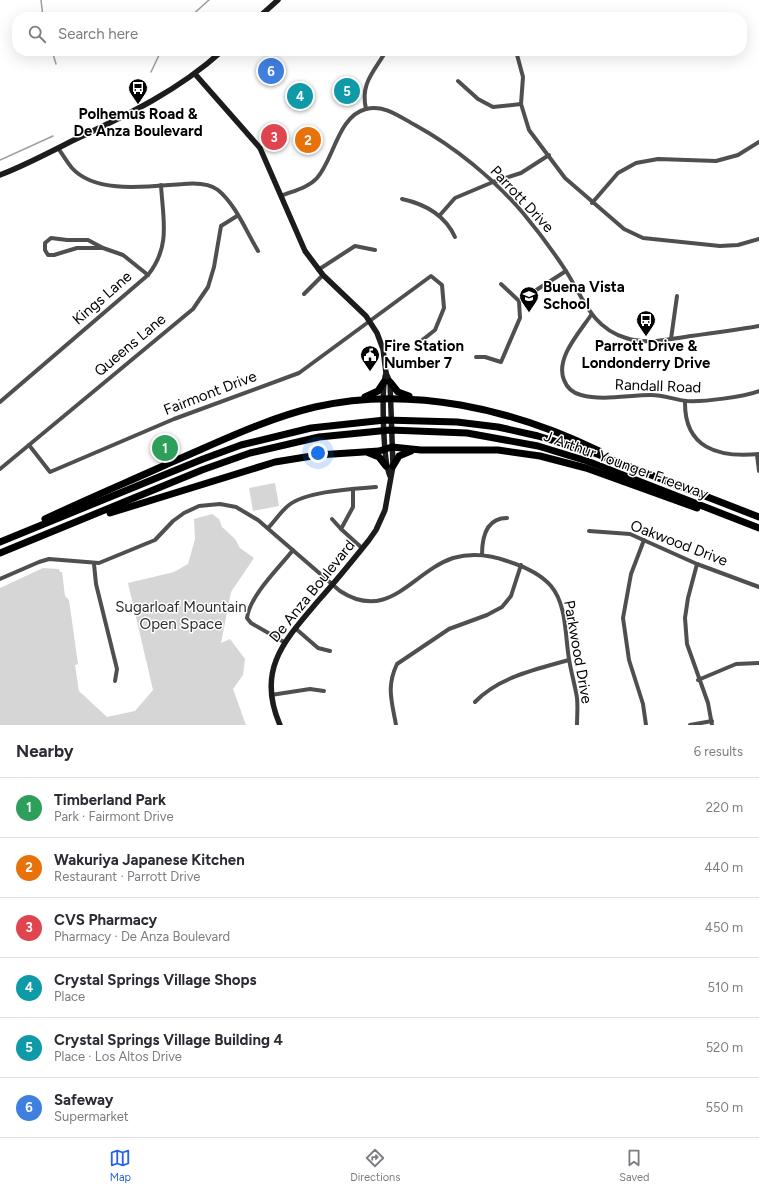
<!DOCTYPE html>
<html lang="en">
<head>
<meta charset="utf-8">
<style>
  body { margin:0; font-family:Figtree,sans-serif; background:#f7f7f7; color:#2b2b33 }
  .you { position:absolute; left:318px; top:453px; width:14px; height:14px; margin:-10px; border:3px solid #fff; border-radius:50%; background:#1a73e8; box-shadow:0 0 0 6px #1a73e833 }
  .badge { display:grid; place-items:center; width:26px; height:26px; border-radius:50%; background:#2563eb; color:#fff; font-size:13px; font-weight:700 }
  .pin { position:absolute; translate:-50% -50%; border:2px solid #fff; box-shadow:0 1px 4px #0006 }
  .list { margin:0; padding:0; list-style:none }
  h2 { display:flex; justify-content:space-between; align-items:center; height:52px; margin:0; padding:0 16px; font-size:17px }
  h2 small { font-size:13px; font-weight:400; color:#7c7c81 }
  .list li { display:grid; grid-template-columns:26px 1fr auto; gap:12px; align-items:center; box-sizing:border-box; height:60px; padding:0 16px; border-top:1px solid #e1e1e2 }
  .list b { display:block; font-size:15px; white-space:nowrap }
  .list p { margin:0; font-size:13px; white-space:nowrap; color:#7c7c81 }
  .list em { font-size:13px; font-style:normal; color:#7c7c81 }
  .icon { flex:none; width:22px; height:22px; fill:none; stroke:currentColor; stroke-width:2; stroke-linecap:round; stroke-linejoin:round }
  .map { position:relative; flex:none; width:759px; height:725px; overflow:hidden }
  .search { position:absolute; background:#fff; box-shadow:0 4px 16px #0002; left:12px; right:12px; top:12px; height:44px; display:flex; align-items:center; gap:10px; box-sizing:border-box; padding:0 14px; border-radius:16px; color:#7c7c81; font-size:15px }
  .sheet { height:412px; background:#fff }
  nav { display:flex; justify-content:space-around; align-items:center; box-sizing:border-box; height:56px; border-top:1px solid #e1e1e2; background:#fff; font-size:11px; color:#7c7c81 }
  nav a { display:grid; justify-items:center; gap:2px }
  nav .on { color:#2563eb }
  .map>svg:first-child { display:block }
  .green { fill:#d6d6d6 }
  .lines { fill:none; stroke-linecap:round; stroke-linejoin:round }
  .stream { stroke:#9d9d9d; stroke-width:1.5 }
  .street { stroke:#4f4f4f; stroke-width:4 }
  .secondary { stroke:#1c1c1c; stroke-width:5.5 }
  .highway { stroke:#000; stroke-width:7 }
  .labels { text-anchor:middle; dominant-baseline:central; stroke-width:3; stroke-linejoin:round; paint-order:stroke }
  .poi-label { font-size:15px; font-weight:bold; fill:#000; stroke:#fff }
  .street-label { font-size:15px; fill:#000; stroke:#fff }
  .park-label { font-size:15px; fill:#2d2d2d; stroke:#fff }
</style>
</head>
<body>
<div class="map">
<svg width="759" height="725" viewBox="0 0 759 725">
  <rect width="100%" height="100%" fill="#fff"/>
  <g class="green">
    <path d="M275 483 279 506 253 511 249 488Z"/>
    <path d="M212 514 219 519 222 527 235 539 240 548 254 558 231 592 221 643 230 639 245 659 243 675 233 689 246 725H0V588L43 568 59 569 60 572H62L65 596 69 600 78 664 75 665 79 691 107 717 135 711 153 690 128 583 174 572 188 564 195 539 194 519Z"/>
  </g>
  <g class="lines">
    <g class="stream">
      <path d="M41 0 43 17"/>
      <path d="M190 17 209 0"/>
      <path d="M52 51 56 64"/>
      <path d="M151 72 161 51"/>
      <path d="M0 160 53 136"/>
    </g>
    <g class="street">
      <path d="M447 17H462"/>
      <path d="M516 51 523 77 521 104 529 130 565 178 624 229 643 238 720 246 738 245 759 239"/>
      <path d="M458 81 478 99 493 107 521 104"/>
      <path d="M366 109C360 83 374 72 386 51"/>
      <path d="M58 148C63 155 67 162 72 168 96 195 151 186 183 184 194 183 209 183 218 190 236 205 246 231 258 251"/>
      <path d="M281 196C293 191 308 188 317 178 334 159 338 116 366 109 384 104 400 117 415 125 455 147 494 179 523 213 538 231 553 251 566 271 583 298 592 328 626 338 647 345 670 339 691 336 714 333 736 330 759 326"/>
      <path d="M402 199C425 204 445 215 455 237"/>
      <path d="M592 203 618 173 636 163 658 159 716 161 738 155 759 142"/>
      <path d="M440 215 455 198 493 182 521 173 549 155"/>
      <path d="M103 248H77L54 255H48L45 250V243L51 238 67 240H88L103 248 123 255 148 275"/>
      <path d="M318 270 355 246 375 250"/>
      <path d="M304 294 323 275"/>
      <path d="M519 301 566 271"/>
      <path d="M591 315C580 332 555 358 564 380 567 388 573 393 581 395 603 401 629 395 651 395 664 395 675 400 687 401 704 402 743 397 759 391"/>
      <path d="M671 339 677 296"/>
      <path d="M476 357H485L501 362 520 318 519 301 501 284"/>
      <path d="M685 401C684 448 718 458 759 454"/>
      <path d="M0 402 148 275C171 246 163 220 161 185"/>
      <path d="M29 445 50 472 174 419 299 373 431 276 442 285 444 308 435 330 416 345"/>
      <path d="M757 455 759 471"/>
      <path d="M0 469 193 309 208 287 214 267 221 226 237 216"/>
      <path d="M353 489V507L341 529 362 548"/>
      <path d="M332 519 341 529"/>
      <path d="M268 528C275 521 281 511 289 505 307 491 353 489 376 487"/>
      <path d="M589 531 630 534 697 564 759 587"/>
      <path d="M644 540 631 574 623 618 629 660 643 704 646 725"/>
      <path d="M482 555C482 537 486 518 507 518"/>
      <path d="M94 564 96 584 117 669 115 681"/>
      <path d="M697 564 688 598 685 618 687 644 708 703 712 725"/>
      <path d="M0 579 39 562 49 559 99 563 155 540 173 521 184 513 199 506 220 504 236 507 258 520 340 591C389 623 412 572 453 558 471 553 490 555 507 561 523 566 540 573 551 586 567 605 565 636 569 659 571 672 575 685 577 698 578 707 577 716 577 725"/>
      <path d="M295 628 318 648 330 651"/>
      <path d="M284 642 251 623 247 618C250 595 279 568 293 550"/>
      <path d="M698 680 736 664 759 663"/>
      <path d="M271 695 310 689 324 691"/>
      <path d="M475 702C499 677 537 669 569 660"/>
      <path d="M396 725C392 702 386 687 397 664L449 629 487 615 502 607 511 596 521 565"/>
      <path d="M690 725 712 721"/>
    </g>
    <g class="secondary">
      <path d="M259 17 278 0"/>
      <path d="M195 74 260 148 305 251 323 275 366 316 377 333 383 349 386 373 390 382 393 466 385 510 376 530 369 540C353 560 336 581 318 601 284 641 256 670 280 725"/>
      <path d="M0 175C26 165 50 152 74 140 127 115 178 91 222 51"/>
      <path d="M386 373C381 388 383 461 390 476"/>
    </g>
    <g class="highway">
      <path d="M390 382 398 392 409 396"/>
      <path d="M365 397 378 391 384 382"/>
      <path d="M369 453 379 457 386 466"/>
      <path d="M393 466 399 456 411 451"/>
      <path d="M110 513 275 462 318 455 379 451 392 447 421 450H498L540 456 586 468 697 508"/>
      <path d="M45 519C87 499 130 481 172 462 219 442 265 419 315 407 410 385 513 409 599 451"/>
      <path d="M0 542 203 459 241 445 311 428 385 420 457 422 498 427 538 436 597 454 759 517"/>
      <path d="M0 553 202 470 250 453 319 437 390 430 467 433 538 446 587 461 759 528"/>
    </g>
  </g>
  <defs>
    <symbol id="bus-pin" viewBox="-11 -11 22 30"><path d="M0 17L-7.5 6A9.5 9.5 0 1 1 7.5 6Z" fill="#000" stroke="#fff"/><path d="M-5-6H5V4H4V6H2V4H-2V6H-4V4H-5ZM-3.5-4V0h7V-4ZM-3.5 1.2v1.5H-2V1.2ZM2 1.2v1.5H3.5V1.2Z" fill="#fff"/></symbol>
    <symbol id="school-pin" viewBox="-11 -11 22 30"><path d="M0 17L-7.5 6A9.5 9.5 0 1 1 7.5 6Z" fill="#000" stroke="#fff"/><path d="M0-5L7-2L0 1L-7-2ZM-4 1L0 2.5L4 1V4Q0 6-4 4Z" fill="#fff"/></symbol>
    <symbol id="civic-pin" viewBox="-11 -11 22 30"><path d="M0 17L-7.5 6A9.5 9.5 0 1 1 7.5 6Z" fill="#000" stroke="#fff"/><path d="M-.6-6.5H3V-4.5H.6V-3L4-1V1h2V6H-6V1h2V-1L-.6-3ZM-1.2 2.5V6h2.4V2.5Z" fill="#fff"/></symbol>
  </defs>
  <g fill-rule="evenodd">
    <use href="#bus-pin" x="127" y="77" width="22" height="30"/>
    <use href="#school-pin" x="518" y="285" width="22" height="30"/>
    <use href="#bus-pin" x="635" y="309" width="22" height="30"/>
    <use href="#civic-pin" x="359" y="344" width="22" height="30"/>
  </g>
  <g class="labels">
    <g class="poi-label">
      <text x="138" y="114">Polhemus Road &amp;<tspan x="138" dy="17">De Anza Boulevard</tspan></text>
      <text x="543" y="287" text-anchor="start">Buena Vista<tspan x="543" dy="17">School</tspan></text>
      <text x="384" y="346" text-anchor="start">Fire Station<tspan x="384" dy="17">Number 7</tspan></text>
      <text x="646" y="346">Parrott Drive &amp;<tspan x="646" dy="17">Londonderry Drive</tspan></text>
    </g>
    <g class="street-label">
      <text transform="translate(522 199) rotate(47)">Parrott Drive</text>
      <text transform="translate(102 298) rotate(-41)">Kings Lane</text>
      <text transform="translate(130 345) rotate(-40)">Queens Lane</text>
      <text transform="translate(658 386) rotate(2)">Randall Road</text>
      <text transform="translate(210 393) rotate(-21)">Fairmont Drive</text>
      <text transform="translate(626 465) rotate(20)">J Arthur Younger Freeway</text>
      <text transform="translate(679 543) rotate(21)">Oakwood Drive</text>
      <text transform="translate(312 591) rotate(-51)">De Anza Boulevard</text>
      <text transform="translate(578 652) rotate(80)">Parkwood Drive</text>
    </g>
    <g class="park-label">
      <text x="181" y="607">Sugarloaf Mountain<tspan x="181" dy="17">Open Space</tspan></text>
    </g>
  </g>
</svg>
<div class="you"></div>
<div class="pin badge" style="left:165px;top:448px;background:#2e9e5b">1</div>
<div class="pin badge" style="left:308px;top:140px;background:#e8710a">2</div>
<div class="pin badge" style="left:274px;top:137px;background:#e0444e">3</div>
<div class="pin badge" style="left:300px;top:96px;background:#0f9aa8">4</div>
<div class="pin badge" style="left:347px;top:91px;background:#0f9aa8">5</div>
<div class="pin badge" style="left:271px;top:71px;background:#3f7fe0">6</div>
<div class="search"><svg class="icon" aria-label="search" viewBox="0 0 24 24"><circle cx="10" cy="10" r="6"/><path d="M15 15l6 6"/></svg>Search here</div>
</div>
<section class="sheet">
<h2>Nearby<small>6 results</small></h2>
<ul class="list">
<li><span class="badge" style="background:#2e9e5b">1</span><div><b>Timberland Park</b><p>Park · Fairmont Drive</p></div><em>220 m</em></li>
<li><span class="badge" style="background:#e8710a">2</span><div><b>Wakuriya Japanese Kitchen</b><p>Restaurant · Parrott Drive</p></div><em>440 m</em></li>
<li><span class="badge" style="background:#e0444e">3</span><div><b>CVS Pharmacy</b><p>Pharmacy · De Anza Boulevard</p></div><em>450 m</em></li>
<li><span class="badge" style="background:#0f9aa8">4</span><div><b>Crystal Springs Village Shops</b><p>Place</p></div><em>510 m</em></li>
<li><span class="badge" style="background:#0f9aa8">5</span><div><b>Crystal Springs Village Building 4</b><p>Place · Los Altos Drive</p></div><em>520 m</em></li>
<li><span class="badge" style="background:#3f7fe0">6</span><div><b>Safeway</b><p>Supermarket</p></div><em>550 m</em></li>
</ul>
</section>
<nav>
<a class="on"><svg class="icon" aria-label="map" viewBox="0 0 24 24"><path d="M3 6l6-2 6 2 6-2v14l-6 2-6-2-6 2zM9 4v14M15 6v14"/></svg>Map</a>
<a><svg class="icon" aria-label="directions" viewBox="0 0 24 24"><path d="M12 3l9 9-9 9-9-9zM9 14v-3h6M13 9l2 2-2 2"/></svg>Directions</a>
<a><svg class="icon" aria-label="saved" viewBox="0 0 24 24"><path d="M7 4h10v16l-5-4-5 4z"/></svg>Saved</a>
</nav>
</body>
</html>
